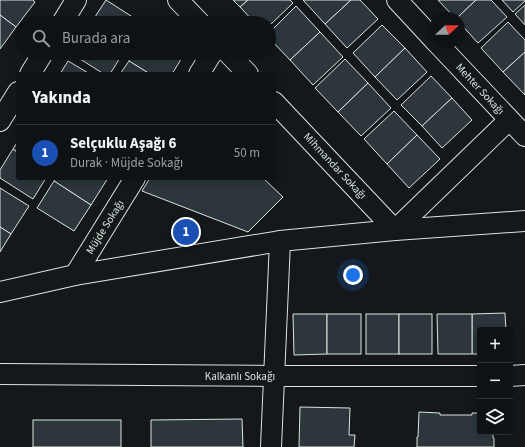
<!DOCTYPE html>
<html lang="tr">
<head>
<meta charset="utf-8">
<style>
  body { margin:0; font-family:"Source Sans 3",sans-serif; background:#1d2022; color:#f1f3f6 }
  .controls { position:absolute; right:12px; bottom:12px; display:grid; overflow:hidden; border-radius:4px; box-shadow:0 2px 10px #0003 }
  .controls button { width:36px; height:36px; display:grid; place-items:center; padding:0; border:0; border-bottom:1px solid #2f3234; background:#0f1215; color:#f1f3f6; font:20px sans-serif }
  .compass { position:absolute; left:429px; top:12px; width:36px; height:36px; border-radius:50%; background:#0f1215; box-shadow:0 2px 10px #0003; rotate:68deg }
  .you { position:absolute; left:353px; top:275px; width:14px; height:14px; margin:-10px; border:3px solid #fff; border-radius:50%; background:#1a73e8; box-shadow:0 0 0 6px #1a73e833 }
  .badge { display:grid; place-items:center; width:26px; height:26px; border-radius:50%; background:#0b8043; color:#fff; font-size:13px; font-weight:700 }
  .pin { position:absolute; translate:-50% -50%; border:2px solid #fff; box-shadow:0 1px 4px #0006 }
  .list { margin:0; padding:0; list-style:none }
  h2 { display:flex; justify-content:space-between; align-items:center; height:52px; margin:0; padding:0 16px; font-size:17px }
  h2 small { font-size:13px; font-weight:400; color:#9b9ea0 }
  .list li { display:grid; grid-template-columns:26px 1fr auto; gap:12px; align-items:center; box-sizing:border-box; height:56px; padding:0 16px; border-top:1px solid #2f3234 }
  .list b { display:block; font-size:15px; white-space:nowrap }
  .list p { margin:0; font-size:13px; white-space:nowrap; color:#9b9ea0 }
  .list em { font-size:13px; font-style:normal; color:#9b9ea0 }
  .icon { flex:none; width:22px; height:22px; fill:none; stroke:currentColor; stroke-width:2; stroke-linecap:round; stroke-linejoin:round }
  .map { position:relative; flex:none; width:525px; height:447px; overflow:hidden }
  .search { position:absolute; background:#0f1215; box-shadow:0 2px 10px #0003; left:16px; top:16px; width:260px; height:44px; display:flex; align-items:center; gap:10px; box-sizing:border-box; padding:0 14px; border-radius:22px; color:#9b9ea0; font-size:15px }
  .panel { position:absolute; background:#0f1215; box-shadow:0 2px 10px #0003; left:16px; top:72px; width:260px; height:108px; border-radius:4px }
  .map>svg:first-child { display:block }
  .building { fill:#2c363c; stroke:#d8e6dc }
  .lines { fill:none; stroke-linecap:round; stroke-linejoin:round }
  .minor-casing { stroke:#d8e6dc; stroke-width:22 }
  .minor { stroke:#14181c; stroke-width:20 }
  .labels { text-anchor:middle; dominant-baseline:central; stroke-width:3; stroke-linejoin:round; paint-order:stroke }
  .street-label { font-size:11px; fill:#d8e6dc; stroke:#14181c }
</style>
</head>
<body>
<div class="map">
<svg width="525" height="447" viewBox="0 0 525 447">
  <rect width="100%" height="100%" fill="#14181c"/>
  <g class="building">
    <path d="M0 0H33L35 2 16 27 0 15Z"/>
    <path d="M106 0 142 23H91Z"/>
    <path d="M233 0H248L240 7Z"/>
    <path d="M248 0H290L293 3 269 26V23H255L240 7Z"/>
    <path d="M303 0H351L325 24Z"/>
    <path d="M351 0H360L378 19 347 48 325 24Z"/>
    <path d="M438 0H476L457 18H455Z"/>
    <path d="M476 0H491L507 17 478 43 459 22V18H457Z"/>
    <path d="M502 0H525V1L513 12Z"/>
    <path d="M525 5V25L515 14Z"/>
    <path d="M296 6 320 32 290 60 269 38V33Z"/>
    <path d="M0 15 16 27 0 49Z"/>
    <path d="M508 22 525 40V52L503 72 481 48Z"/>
    <path d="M382 25 405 48 375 77 353 53Z"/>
    <path d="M320 32 343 57 313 85 290 60Z"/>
    <path d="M405 48 427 72 397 100 375 77Z"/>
    <path d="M525 52V95L503 72Z"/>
    <path d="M73 53H123L110 74H104L72 54Z"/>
    <path d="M133 53H178L183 56 172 74H150L129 61Z"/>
    <path d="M345 59 368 83 338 112 315 88Z"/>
    <path d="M68 61 90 74H60Z"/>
    <path d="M129 61 150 74H120Z"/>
    <path d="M431 76 452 98 422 126 401 105Z"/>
    <path d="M368 83 391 108 361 136 338 112Z"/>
    <path d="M452 98 472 120 442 148 422 126Z"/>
    <path d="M394 111 417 135 387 164 364 139Z"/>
    <path d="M417 135 440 159 409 188 387 164Z"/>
    <path d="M18 141V153L13 149Z"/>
    <path d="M13 149 18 153V178H46L33 199 0 178V170Z"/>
    <path d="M56 178H108L91 205 54 181Z"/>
    <path d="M150 178H263L283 197 248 232 142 191Z"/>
    <path d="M54 181 91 205 74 231 37 208Z"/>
    <path d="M0 188 29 206 11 234 0 227Z"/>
    <path d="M0 227 11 234 0 252Z"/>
    <path d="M505 313 506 330H480V354H472V314Z"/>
    <path d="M293 314H327V354L294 355Z"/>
    <rect x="327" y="314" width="34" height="40"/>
    <rect x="366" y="314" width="33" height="40"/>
    <rect x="399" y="314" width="33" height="40"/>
    <path d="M437 314H472V354H438Z"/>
    <path d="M300 407 350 408 349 435H355L354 447H299Z"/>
    <path d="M419 412 440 413V415H472V413H480V432H493V438H494V447H417V437H418Z"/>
    <path d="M242 419 243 447H151V420Z"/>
    <rect x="33" y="420" width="88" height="27"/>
  </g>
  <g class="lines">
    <defs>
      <g id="minor">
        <path d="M178 0 200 23"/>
        <path d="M397 0 435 41"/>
        <path d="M62 23 76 0"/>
        <path d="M436 42 525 136"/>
        <path d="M228 53 248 74"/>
        <path d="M30 74 43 53"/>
        <path d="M199 74 212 53"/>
        <path d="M274 102 395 230 509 120"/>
        <path d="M0 121 18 92"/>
        <path d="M75 275 135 178"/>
        <path d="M0 292 75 275 280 241 395 230 525 221"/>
        <path d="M0 374 274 376H480"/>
        <path d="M510 376 525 375"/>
        <path d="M271 447 280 241"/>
      </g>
    </defs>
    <use href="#minor" class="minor-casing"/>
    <use href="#minor" class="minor"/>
  </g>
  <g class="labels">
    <g class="street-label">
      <text transform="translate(480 89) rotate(47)">Mehter Sokağı</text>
      <text transform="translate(335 166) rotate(47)">Mihmandar Sokağı</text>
      <text transform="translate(105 227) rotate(-58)">Müjde Sokağı</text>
      <text x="240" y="376">Kalkanlı Sokağı</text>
    </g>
  </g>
</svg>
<div class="controls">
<button>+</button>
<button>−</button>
<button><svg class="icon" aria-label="layers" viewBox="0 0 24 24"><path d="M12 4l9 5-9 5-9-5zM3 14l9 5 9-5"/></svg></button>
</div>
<svg class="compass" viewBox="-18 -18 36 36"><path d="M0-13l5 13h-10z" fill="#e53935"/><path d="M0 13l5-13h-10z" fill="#9b9ea0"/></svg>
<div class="you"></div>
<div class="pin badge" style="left:186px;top:232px;background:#1a4fb4">1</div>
<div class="search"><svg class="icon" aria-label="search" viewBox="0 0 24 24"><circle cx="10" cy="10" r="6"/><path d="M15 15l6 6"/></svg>Burada ara</div>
<section class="panel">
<h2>Yakında<small></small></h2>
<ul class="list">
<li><span class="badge" style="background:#1a4fb4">1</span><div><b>Selçuklu Aşağı 6</b><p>Durak · Müjde Sokağı</p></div><em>50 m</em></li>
</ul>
</section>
</div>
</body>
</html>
